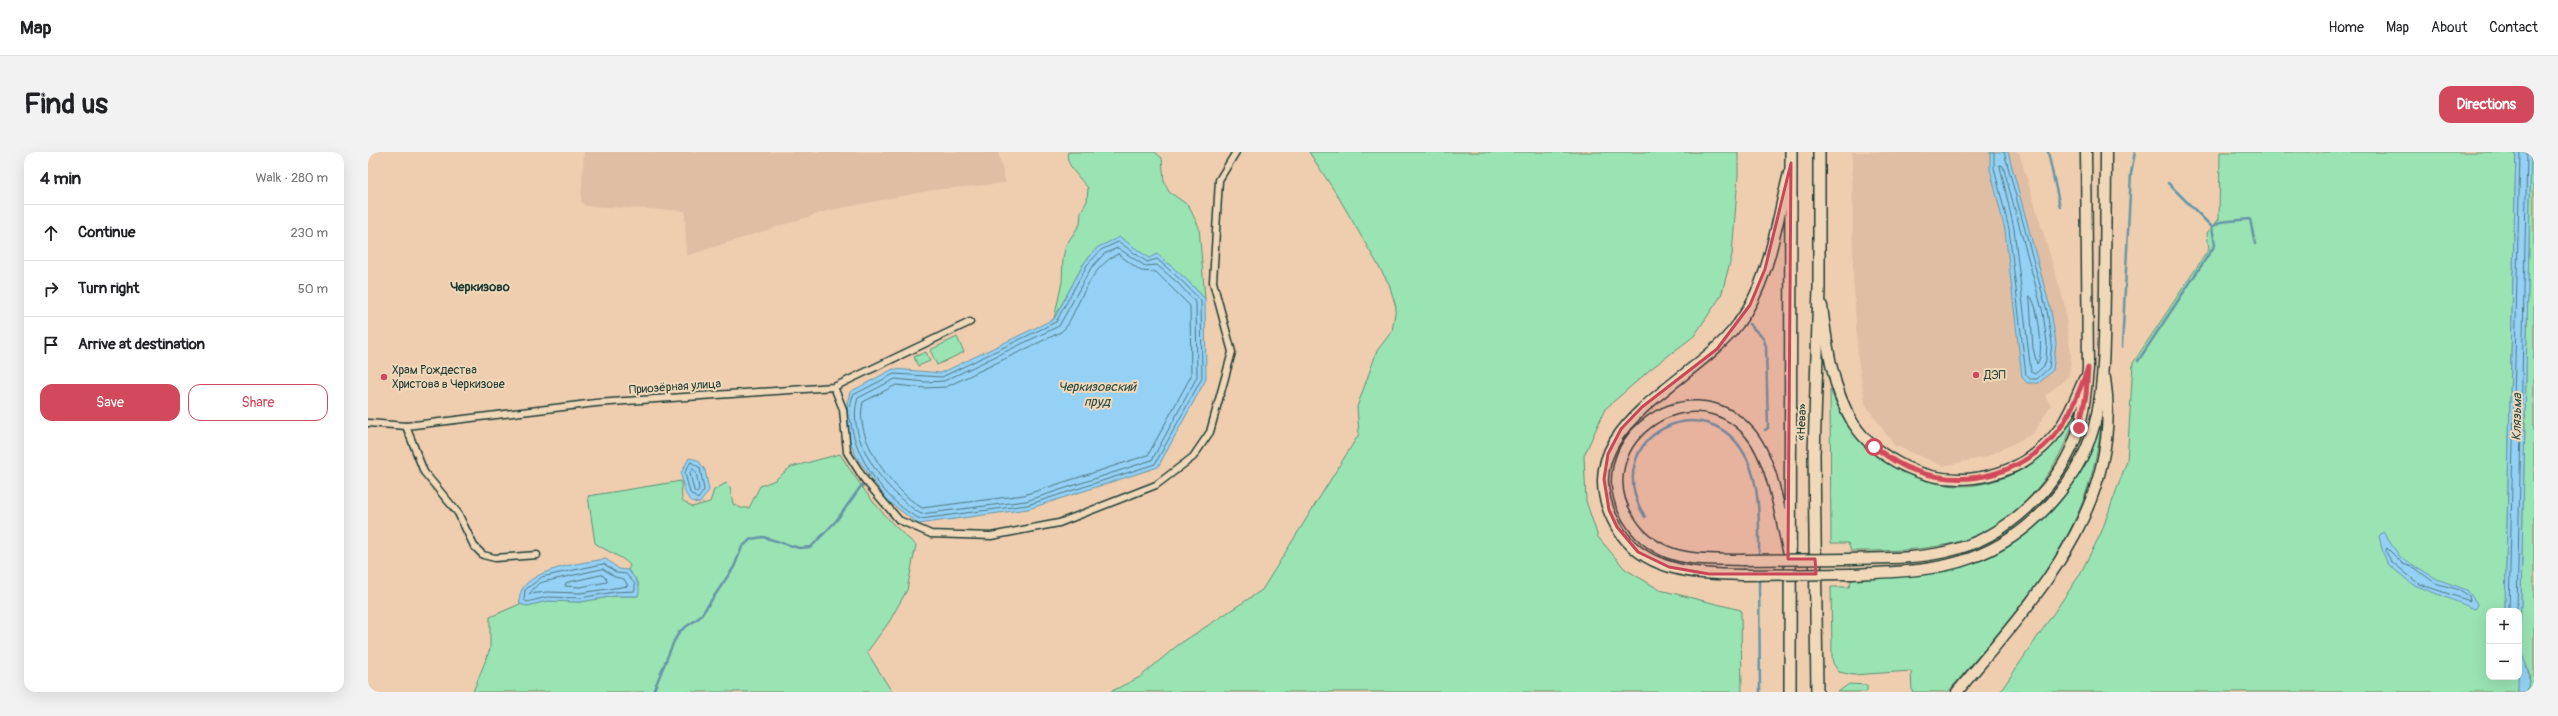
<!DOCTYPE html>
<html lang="en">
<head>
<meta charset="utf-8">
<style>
  body { margin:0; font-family:Pangolin,sans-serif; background:#f2f2f2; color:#202124 }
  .controls { position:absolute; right:12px; bottom:12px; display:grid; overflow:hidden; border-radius:8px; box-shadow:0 4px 16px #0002 }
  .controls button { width:36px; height:36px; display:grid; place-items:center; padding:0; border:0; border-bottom:1px solid #e0e0e0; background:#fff; color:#202124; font:20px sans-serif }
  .stop { position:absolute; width:12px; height:12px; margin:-9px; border:3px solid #d1495b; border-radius:50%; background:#fff }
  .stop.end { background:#d1495b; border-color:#fff; box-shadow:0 1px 4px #0008 }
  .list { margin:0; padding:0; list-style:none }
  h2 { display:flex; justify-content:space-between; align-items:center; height:52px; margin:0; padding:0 16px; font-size:17px }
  h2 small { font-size:13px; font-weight:400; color:#757577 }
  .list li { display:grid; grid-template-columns:26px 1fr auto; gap:12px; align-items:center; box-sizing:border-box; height:56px; padding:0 16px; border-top:1px solid #e0e0e0 }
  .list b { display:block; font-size:15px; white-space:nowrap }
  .list em { font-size:13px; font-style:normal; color:#757577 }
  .actions { display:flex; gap:8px; padding:12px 16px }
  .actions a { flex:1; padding:9px 0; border:1px solid #d1495b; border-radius:12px; text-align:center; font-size:14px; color:#d1495b }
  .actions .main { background:#d1495b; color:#fff }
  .icon { flex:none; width:22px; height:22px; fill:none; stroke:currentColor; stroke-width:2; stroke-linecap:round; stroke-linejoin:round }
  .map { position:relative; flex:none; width:2166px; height:540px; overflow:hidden; border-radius:12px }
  header { display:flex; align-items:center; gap:24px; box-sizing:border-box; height:56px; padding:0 20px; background:#fff; border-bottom:1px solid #e0e0e0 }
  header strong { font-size:19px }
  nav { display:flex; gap:22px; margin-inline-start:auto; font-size:14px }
  .intro { display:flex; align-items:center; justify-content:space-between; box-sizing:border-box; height:96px; padding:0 24px }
  h1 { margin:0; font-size:28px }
  .button { padding:10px 18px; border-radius:12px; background:#d1495b; color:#fff; font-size:14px; font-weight:700 }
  main { display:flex; gap:24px; padding:0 24px }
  aside { flex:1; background:#fff; border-radius:12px; box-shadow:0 4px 16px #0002 }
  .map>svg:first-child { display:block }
  .built { fill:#e0bea3 }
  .green { fill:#9ae3b3; stroke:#5c9074 }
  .water { fill:#94d1f5; stroke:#6596a8 }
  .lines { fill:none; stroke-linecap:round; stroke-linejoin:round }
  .shore { stroke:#4e7881; stroke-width:1 }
  .stream { stroke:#6596a8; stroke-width:2.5 }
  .minor-casing { stroke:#1f3d34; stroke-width:9 }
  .primary-casing { stroke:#1f3d34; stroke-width:13 }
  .motorway-casing { stroke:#1f3d34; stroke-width:14 }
  .minor { stroke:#f1d8b9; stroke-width:6 }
  .primary { stroke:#f1d8b9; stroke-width:10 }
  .motorway { stroke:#f1d8b9; stroke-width:11 }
  .primary-bridge-casing { stroke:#1f3d34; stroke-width:13; stroke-linecap:butt }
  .primary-bridge { stroke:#f1d8b9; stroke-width:10 }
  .route { stroke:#d1495b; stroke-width:5 }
  .marked { fill:#c84859; fill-opacity:0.2; stroke:#c84859; stroke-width:3; stroke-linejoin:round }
  .poi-dot { fill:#d1495b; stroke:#f1d8b9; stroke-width:1.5 }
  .labels { text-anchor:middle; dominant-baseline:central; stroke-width:4; stroke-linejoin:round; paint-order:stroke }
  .poi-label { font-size:12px; fill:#1f3d34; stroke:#f1d8b9; text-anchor:start }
  .street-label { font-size:12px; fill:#1f3d34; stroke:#f1d8b9 }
  .neighbourhood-label { font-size:13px; font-weight:bold; fill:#1f3d34; stroke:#f1d8b9 }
  .water-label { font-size:13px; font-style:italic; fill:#2b4c47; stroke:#f1d8b9 }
</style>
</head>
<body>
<header>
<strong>Map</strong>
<nav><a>Home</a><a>Map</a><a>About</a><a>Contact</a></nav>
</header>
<div class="intro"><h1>Find us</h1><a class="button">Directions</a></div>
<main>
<aside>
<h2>4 min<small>Walk · 280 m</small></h2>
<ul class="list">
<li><svg class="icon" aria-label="ahead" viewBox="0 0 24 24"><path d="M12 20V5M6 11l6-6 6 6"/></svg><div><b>Continue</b></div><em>230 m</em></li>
<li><svg class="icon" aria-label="right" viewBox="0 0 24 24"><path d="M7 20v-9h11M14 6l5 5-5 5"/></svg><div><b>Turn right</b></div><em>50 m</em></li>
<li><svg class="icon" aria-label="arrive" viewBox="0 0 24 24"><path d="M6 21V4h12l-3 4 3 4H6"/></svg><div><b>Arrive at destination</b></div></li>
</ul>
<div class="actions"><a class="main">Save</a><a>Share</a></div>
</aside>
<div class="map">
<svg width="2166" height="540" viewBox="0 0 2166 540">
  <rect width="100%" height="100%" fill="#efceb0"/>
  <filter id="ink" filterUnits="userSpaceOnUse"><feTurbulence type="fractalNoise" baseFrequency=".025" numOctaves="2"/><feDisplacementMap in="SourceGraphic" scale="8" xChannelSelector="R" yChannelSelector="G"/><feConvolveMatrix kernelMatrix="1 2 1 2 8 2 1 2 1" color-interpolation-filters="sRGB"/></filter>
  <g filter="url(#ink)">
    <g class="built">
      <path d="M216 0H630L638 31 565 38 459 59 318 104 317 59 217 54 213 50Z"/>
      <path d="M1484 0H1651L1696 150 1703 204 1701 224 1677 244 1683 253 1665 282 1618 305 1575 314 1526 293 1497 252 1490 207 1485 124Z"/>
    </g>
    <g class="green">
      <path d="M700 0H787L794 6 796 29 801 40 820 53 831 75 837 147 817 126 781 106 730 95 716 111 686 167 694 130 695 106 698 93 712 72 713 60 719 49 720 36C713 27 696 12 700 0Z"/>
      <path d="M941 0H1370V24L1364 103 1353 144 1326 184 1284 216 1237 257 1216 304 1218 349 1230 385 1257 417 1292 438 1373 458 1374 540H742L772 525 810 493 894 438 991 282 989 255 1009 199 1024 179 1028 155 1021 132 971 46Z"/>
      <path d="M1852 0H2148L2137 459H2121V525L2151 524 2150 540H1632L1711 424 1733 381 1759 309 1765 211 1841 97 1839 81 1851 67Z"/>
      <path d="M2163 0H2166V540H2159L2162 523 2154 504 2152 491Z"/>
      <path d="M589 185 596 200 569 213 562 198Z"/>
      <path d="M558 200 562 209 550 214 546 205Z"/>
      <path d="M1462 237C1493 315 1584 365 1660 312 1673 302 1699 265 1711 251 1695 315 1653 373 1586 391 1552 399 1518 399 1483 399L1480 391H1463Z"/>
      <path d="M1734 262C1725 384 1654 452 1580 540H1544L1543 519 1485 523 1471 520 1465 511 1464 504 1463 435H1481L1484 427C1523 422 1565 420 1604 411 1645 401 1691 358 1711 322 1722 303 1727 282 1734 262Z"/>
      <path d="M472 302C494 337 516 367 548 393L539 438 521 470 499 500 524 540H105L122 497V465L152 452 159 454 179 449 212 450 247 444H270V430L260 418 262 413C252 403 239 400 227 391L220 344 313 329 314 348 324 355 342 350 346 338 358 331 362 335 365 352 373 356H381L392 334 407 328 423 315Z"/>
      <path d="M1481 532 1499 533V540H1470Z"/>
    </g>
    <g class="water">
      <path d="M1622 0H1640L1683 159 1688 191 1685 218 1671 231H1659L1654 225 1637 78 1622 17Z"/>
      <path d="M2148 0H2163L2152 491C2155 514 2164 513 2159 540H2150L2151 459H2137Z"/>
      <path d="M752 85 781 106 789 102 817 126 837 147 838 227 790 315 660 357 550 372 519 348 489 306 481 287 479 251 482 240 525 217 573 221 686 167 716 111 730 95Z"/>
      <path d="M321 306 330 308 337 318 341 338 332 351C316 351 315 333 313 321Z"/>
      <path d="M2015 380 2032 405 2069 427 2099 438 2110 453 2107 457 2044 432 2020 412 2015 401 2011 384Z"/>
      <path d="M238 407 251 417 260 418C267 427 274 432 270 444H247L212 450 179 449 159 454 152 452C145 418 213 411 238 407Z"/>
    </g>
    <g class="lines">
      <g class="shore">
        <path d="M1626 0V16L1641 77 1658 223 1662 227H1669L1681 216 1684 191 1679 159 1636 0"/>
        <path d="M1632 13 1635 14 1675 161 1679 191 1678 208 1676 214 1667 222 1663 220 1646 77Z"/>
        <path d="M751 90 779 110 789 107 814 129 833 149 834 226 787 312 659 353 552 367C514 349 471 286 485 243L526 222 574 225 688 170 719 113 733 98Z"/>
        <path d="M750 96 777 114 789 113 811 132 828 151 829 225 784 308 658 349 553 362C520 342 476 287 490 246L527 227 558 230 576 229 691 174 723 116 736 102Z"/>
        <path d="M750 102 773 119 788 120 822 154 823 224 780 303 656 343 554 356C525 338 485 287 495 250L528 233 557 236 578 235 693 180 699 174C712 150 723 114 750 102Z"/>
        <path d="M1662 144C1670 150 1677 204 1669 212L1665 196Z"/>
        <path d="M323 310 332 316 336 338 330 347 322 341 317 321Z"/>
        <path d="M325 317 328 320 331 337 329 341 326 339 322 321Z"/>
        <path d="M2019 396 2035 412 2047 416 2067 431 2092 438 2101 444 2102 449 2051 432 2023 409 2018 400Z"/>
        <path d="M236 412 249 421 258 422 267 432V439L246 440 212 446 179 445 159 450 156 448 157 438 174 425Z"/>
        <path d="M235 417 247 425 256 427 260 434 212 441 179 440 161 442 170 432 175 430Z"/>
        <path d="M234 423 239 427V430L212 435 197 434 198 431Z"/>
        <path d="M2141 459 2152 0"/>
        <path d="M2149 459 2159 0"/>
      </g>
      <g class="stream">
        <path d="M1680 0 1692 55"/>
        <path d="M1844 75 1852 70 1882 67 1887 92"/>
        <path d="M1381 172 1395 186 1398 194 1400 276 1397 278"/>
        <path d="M1754 195 1763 21 1767 0"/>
        <path d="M1770 209 1847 93 1844 75 1800 31"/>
        <path d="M1277 365C1228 285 1341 228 1379 307 1393 336 1391 374 1391 406"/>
        <path d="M1391 425 1392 540"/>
        <path d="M285 540 306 489 312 479 332 465 366 415 374 395 383 387 395 385 431 396 443 395 468 369 501 323"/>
      </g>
      <defs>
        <g id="minor">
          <path d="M466 235 475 257 479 300 496 327 531 368 563 382 623 384 691 371 788 333 825 305 842 280 864 200 845 130 851 28 868 0"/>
          <path d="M0 271 38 274 228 251 466 235 602 170"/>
          <path d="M38 274 56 320 90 361 106 394 115 403 127 406 169 403"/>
        </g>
        <g id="primary">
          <path d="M1454 154C1459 194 1464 236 1485 271 1497 290 1517 305 1538 315 1591 340 1657 325 1692 276 1702 261 1709 244 1716 227"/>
          <path d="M1483 407C1515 406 1546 407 1577 400 1638 387 1693 335 1711 276 1717 256 1718 236 1720 216L1718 0"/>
          <path d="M1374 408C1351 407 1327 409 1305 402 1289 397 1273 386 1264 372 1209 296 1320 210 1382 281 1405 308 1412 364 1420 398"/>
          <path d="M1484 422C1524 420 1565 420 1603 406 1664 384 1716 326 1729 262 1737 222 1736 180 1737 139 1737 93 1738 46 1738 0"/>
          <path d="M1374 423C1327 422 1274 420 1248 374 1193 276 1325 234 1370 172 1402 130 1408 71 1421 21"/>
          <path d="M1589 540C1664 449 1757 355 1737 226"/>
        </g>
        <g id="motorway">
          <path d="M1422 540 1423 0"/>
          <path d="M1449 540 1446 303 1451 136V0"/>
        </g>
      </defs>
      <use href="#minor" class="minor-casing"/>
      <use href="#primary" class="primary-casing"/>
      <use href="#motorway" class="motorway-casing"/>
      <use href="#minor" class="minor"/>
      <use href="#primary" class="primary"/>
      <use href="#motorway" class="motorway"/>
      <defs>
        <g id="primary-bridge">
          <path d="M1374 408 1483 407"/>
          <path d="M1374 423 1484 422"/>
        </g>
      </defs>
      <use href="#primary-bridge" class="primary-bridge-casing"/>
      <use href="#primary-bridge" class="primary-bridge"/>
    </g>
  </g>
  <g class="lines" filter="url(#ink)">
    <path class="route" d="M1506 295C1519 304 1532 314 1548 319 1600 337 1658 322 1692 276 1705 258 1712 236 1720 216L1718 243 1711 276"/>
  </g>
  <path class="marked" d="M1423 11 1420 407H1447L1448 422H1341L1301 415 1270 400 1249 375 1241 358 1236 327 1240 302 1253 277 1274 255 1349 197 1382 153 1397 117Z"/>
  <g class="poi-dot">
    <circle cx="1608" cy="223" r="4"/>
    <circle cx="16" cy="225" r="4"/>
  </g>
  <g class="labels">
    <g class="poi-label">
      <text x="24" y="218">Храм Рождества<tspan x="24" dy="14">Христова в Черкизове</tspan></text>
      <text x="1616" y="223">ДЭП</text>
    </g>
    <g class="street-label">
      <text transform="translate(307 235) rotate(-4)">Приозёрная улица</text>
      <text transform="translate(1434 270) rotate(-88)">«Нева»</text>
    </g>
    <g class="neighbourhood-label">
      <text x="112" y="135">Черкизово</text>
    </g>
    <g class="water-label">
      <text x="729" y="235">Черкизовский<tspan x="729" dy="15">пруд</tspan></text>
      <text transform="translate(2149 265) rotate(-89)">Клязьма</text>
    </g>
  </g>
</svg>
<div class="controls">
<button>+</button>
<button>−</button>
</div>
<div class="stop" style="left:1506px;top:295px"></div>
<div class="stop end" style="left:1711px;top:276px"></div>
</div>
</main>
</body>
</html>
